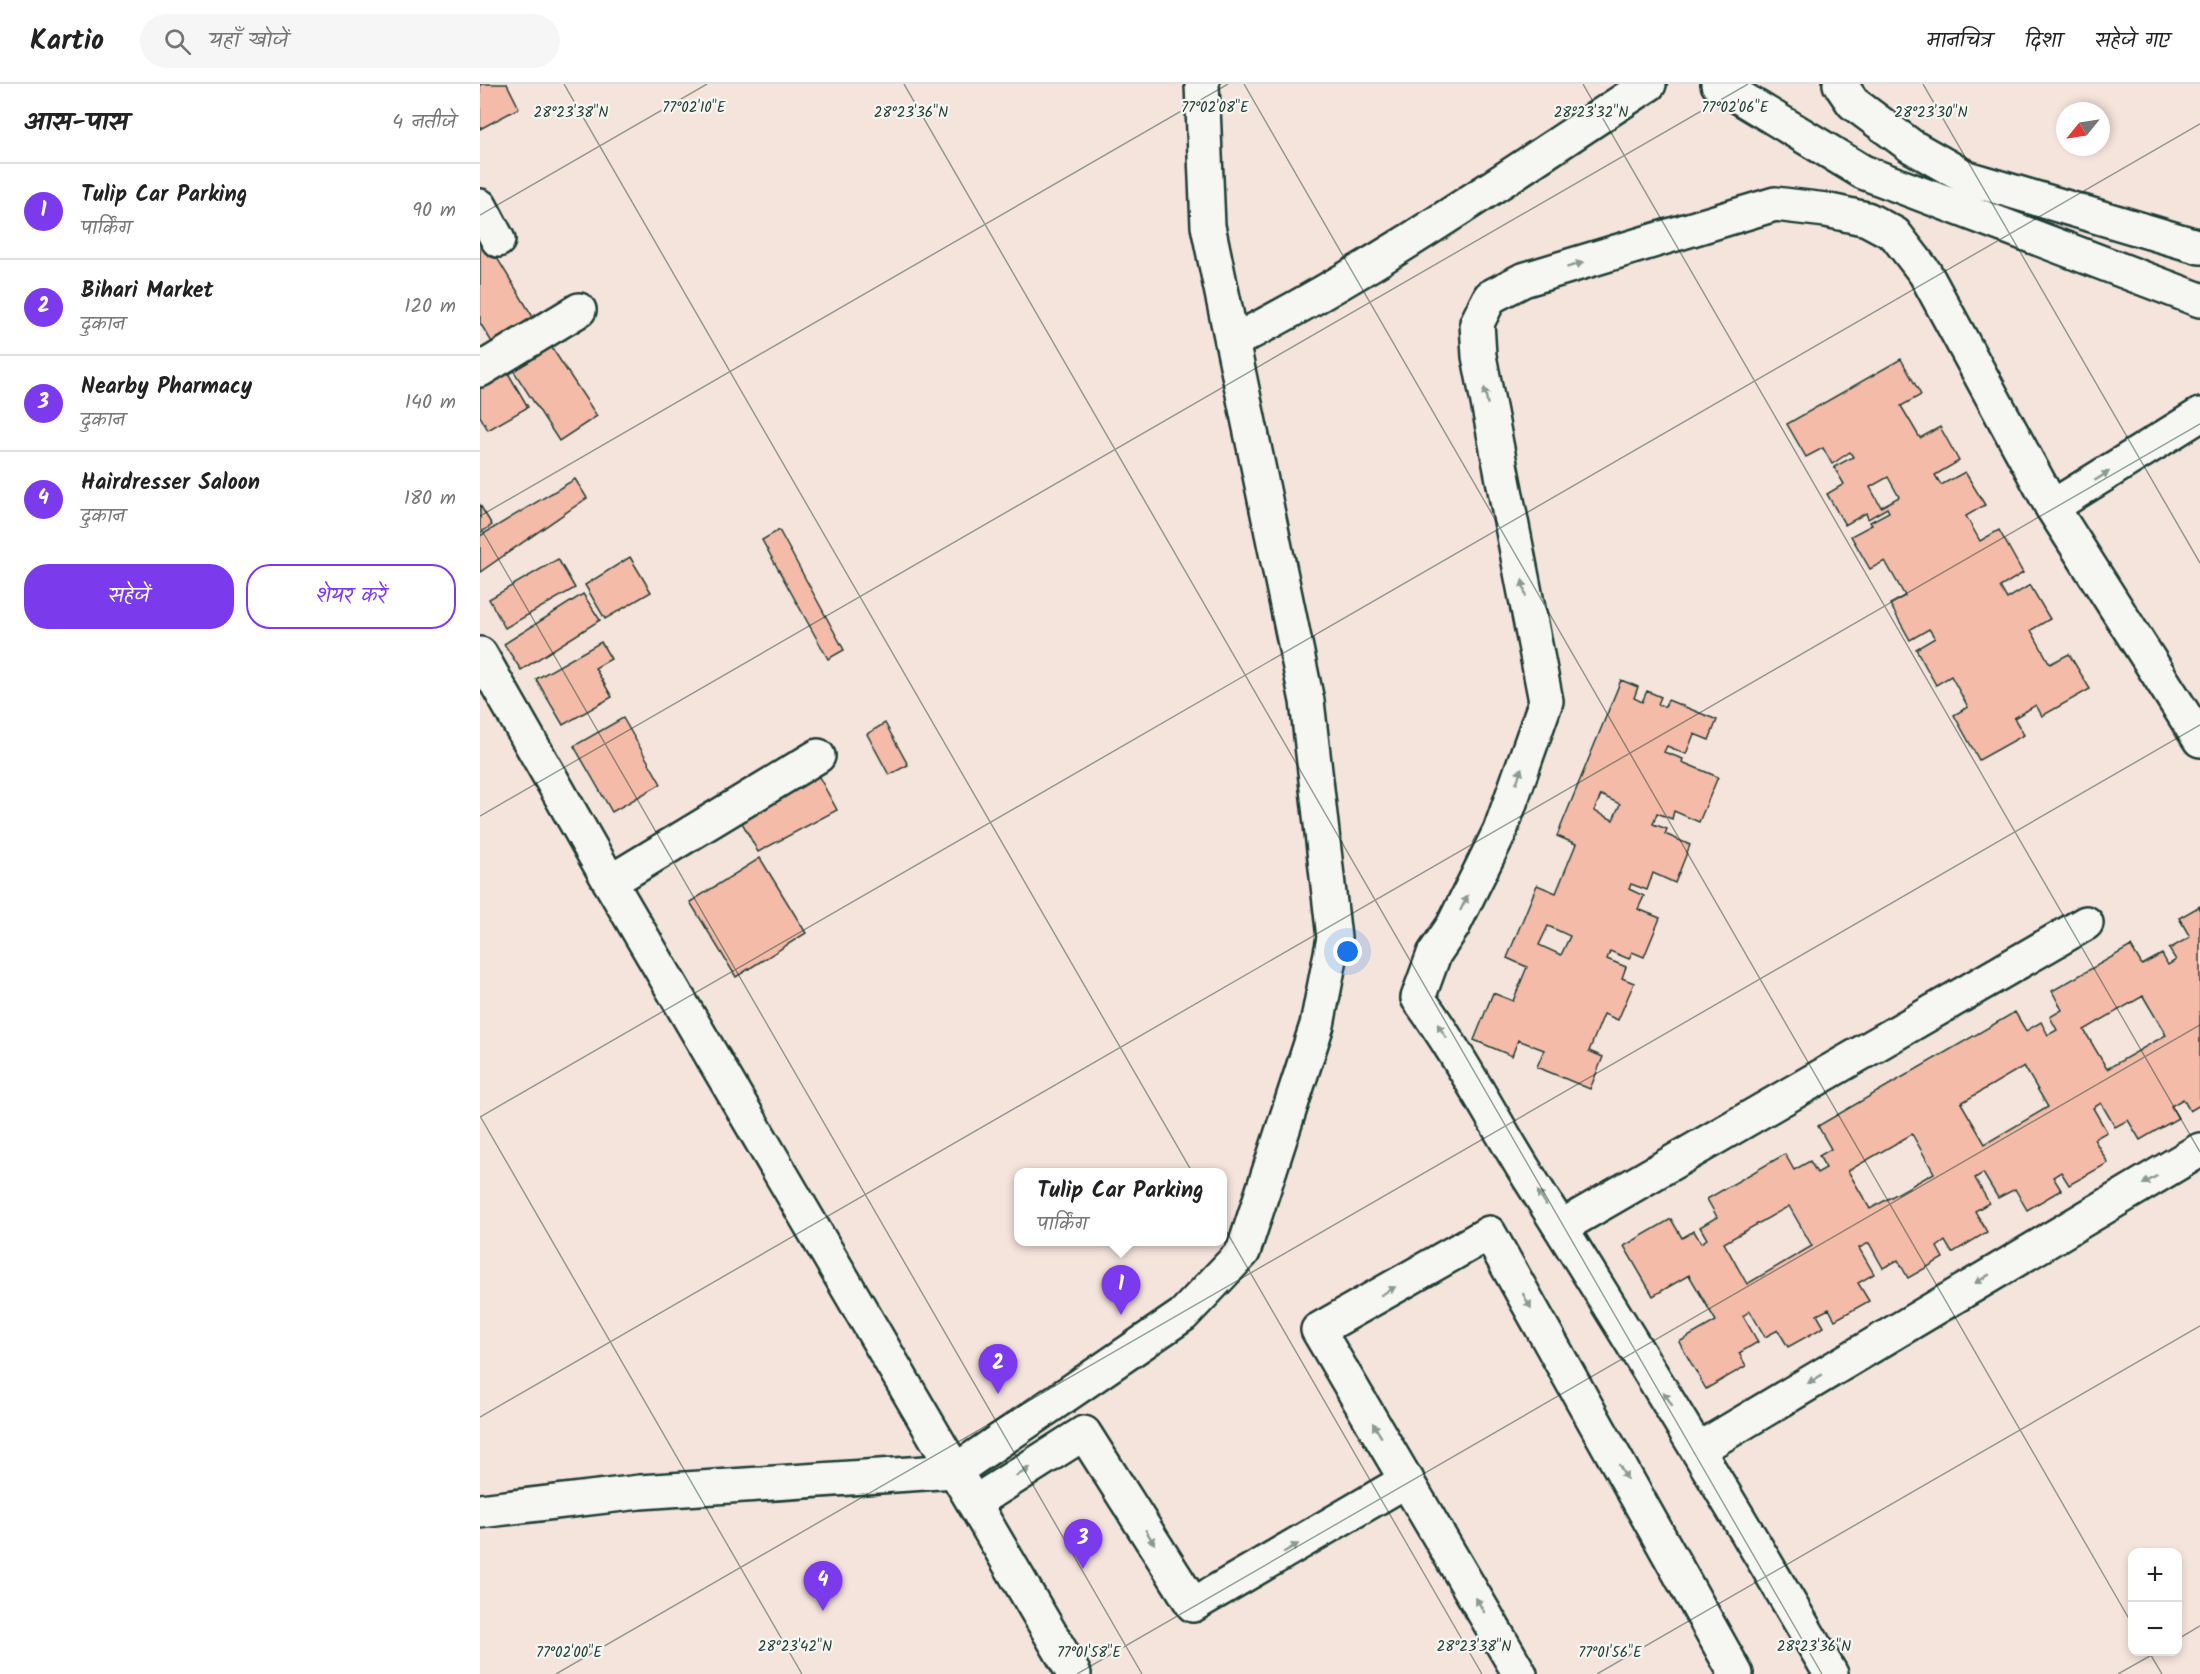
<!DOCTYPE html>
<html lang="hi">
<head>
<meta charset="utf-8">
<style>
  body { margin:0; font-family:Kalam,"Playpen Sans Deva",sans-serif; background:#f6f6f6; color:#222 }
  .controls { position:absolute; right:18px; bottom:18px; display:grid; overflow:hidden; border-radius:12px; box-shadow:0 3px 9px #0003 }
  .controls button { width:54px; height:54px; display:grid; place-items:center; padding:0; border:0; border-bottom:2px solid #e0e0e0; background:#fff; color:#222; font:30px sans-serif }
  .compass { position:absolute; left:1576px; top:18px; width:54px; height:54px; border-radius:50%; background:#fff; box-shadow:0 3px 9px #0003; rotate:240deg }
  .you { position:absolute; left:868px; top:868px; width:21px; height:21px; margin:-15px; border:4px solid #fff; border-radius:50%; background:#1a73e8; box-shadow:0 0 0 9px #1a73e833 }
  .badge { display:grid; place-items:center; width:39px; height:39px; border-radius:50%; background:#7c3aed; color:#fff; font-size:20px; font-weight:700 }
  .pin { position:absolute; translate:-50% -50px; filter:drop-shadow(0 2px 3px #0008) }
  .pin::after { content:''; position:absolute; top:32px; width:21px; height:18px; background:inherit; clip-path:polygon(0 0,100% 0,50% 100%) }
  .popup { position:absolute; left:534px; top:1084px; width:213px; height:78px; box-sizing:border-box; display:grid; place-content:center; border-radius:12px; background:#fff; filter:drop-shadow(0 2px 4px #0005); font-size:20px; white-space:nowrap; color:#767676 }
  .popup b { font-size:22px; color:#222 }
  .popup::after { content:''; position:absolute; left:50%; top:100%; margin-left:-12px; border:12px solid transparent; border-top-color:#fff }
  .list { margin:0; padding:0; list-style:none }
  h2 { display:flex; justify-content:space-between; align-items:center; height:78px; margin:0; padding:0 24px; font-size:26px }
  h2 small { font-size:20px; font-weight:400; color:#767676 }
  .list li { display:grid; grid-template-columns:39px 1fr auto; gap:18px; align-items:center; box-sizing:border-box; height:96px; padding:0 24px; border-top:2px solid #e0e0e0 }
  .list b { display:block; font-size:22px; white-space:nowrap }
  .list p { margin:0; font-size:20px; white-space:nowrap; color:#767676 }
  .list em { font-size:20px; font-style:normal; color:#767676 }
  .actions { display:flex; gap:12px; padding:18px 24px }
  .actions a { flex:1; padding:14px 0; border:2px solid #7c3aed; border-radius:24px; text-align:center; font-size:21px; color:#7c3aed }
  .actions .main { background:#7c3aed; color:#fff }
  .icon { flex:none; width:33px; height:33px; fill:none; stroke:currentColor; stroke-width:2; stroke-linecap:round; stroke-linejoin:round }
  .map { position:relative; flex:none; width:1720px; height:1590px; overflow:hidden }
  header { display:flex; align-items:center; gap:36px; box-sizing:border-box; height:84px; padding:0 30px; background:#fff; border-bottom:2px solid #e0e0e0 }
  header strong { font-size:28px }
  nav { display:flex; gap:33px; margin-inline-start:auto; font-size:21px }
  .search { width:420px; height:54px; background:#f6f6f6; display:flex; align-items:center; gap:15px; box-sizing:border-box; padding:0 21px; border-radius:33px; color:#767676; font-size:22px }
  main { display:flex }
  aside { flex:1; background:#fff }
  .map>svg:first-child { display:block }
  .building { fill:#f3bba8; stroke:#1f3d34; stroke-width:1.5; fill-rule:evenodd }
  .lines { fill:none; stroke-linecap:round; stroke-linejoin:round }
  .minor-casing { stroke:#1f3d34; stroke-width:38 }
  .minor { stroke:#f6f6f2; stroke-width:33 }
  .oneway { fill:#8a9a93 }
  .ticks { fill:none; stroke:#1f3d34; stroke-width:1.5; stroke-opacity:0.45 }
  .ticks-label { font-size:15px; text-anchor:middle; fill:#1f3d34; stroke:#f6f6f2; stroke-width:4.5; stroke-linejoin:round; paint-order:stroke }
</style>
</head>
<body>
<header>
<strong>Kartio</strong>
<div class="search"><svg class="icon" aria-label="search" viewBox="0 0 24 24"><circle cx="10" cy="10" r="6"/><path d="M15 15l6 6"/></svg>यहाँ खोजें</div>
<nav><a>मानचित्र</a><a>दिशा</a><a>सहेजे गए</a></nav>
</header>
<main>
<aside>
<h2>आस-पास<small>4 नतीजे</small></h2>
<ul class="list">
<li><span class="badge">1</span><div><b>Tulip Car Parking</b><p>पार्किंग</p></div><em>90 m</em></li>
<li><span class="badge">2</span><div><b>Bihari Market</b><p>दुकान</p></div><em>120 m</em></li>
<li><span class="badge">3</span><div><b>Nearby Pharmacy</b><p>दुकान</p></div><em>140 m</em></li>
<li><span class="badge">4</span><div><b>Hairdresser Saloon</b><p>दुकान</p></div><em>180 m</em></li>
</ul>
<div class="actions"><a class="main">सहेजें</a><a>शेयर करें</a></div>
</aside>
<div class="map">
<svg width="1720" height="1590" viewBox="0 0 1720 1590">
  <rect width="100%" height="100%" fill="#f5e4dc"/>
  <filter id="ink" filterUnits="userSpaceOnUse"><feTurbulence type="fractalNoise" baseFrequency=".0167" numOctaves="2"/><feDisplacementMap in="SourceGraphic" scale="12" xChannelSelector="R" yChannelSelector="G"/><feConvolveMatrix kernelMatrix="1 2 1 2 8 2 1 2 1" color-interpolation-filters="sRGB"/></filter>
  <g filter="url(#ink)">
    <g class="building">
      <path d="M0 0H27L39 24 0 45Z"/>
      <path d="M0 146 56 238 15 263 0 239Z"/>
      <path d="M68 258 117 332 79 357 31 283Z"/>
      <path d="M1421 275 1441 311 1421 322 1440 354 1460 343 1479 377 1455 391 1461 401 1485 388 1505 421 1486 432 1500 457 1519 446 1543 489 1520 503 1527 515 1550 501 1570 535 1551 546 1570 580 1589 570 1610 605 1562 632 1556 621 1534 634 1544 651 1499 676 1474 631 1488 623 1471 592 1456 601 1436 565 1455 554 1449 545 1430 556 1410 520 1425 512 1405 477 1390 485 1371 452 1392 441 1390 438 1409 428 1407 424 1388 435 1386 429 1365 441 1347 410 1364 400 1354 383 1373 373 1370 368 1352 380 1343 364 1326 373 1307 340ZM1408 393 1419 413 1401 423 1390 403Z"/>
      <path d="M22 279 48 323 8 346 0 332V292Z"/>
      <path d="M95 395 107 414 0 488V452Z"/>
      <path d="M0 421 12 441 0 449Z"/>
      <path d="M299 446 364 566 348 575 282 456Z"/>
      <path d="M150 473 171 508 125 535 105 501Z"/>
      <path d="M78 475 95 504 25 544 9 515Z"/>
      <path d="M103 510 120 536 41 586 24 560Z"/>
      <path d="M121 558 131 575 115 584 132 613 83 641 56 595Z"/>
      <path d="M1141 596 1158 603 1154 614 1162 618 1167 607 1181 613 1178 620 1185 623 1188 616 1237 636 1229 656 1214 650 1206 670 1187 662 1184 668 1203 675 1202 678 1238 693 1219 738 1194 727 1192 735 1177 729 1173 740 1187 745 1185 750 1210 761 1195 799 1173 789 1167 806 1151 800 1149 805 1164 812 1158 825 1180 834 1164 873 1152 868 1149 875 1130 867 1127 875 1146 883 1142 894 1154 899 1138 936 1124 930 1109 967 1123 973 1110 1005 1057 983 1064 966 1038 956 1032 972 994 956 1013 909 1033 917 1047 883 1027 874 1057 801 1076 809 1096 760 1077 752ZM1121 711 1140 720 1133 736 1114 727ZM1068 842 1090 852 1081 871 1059 861Z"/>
      <path d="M143 634 181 700 132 728 94 662Z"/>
      <path d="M405 639 428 681 409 691 387 650Z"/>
      <path d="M338 691 357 726 278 768 259 733Z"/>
      <path d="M280 774 326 849 256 893 210 818Z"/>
      <path d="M1720 822V1021L1710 1027 1703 1015 1691 1022 1698 1034 1660 1056 1648 1036 1635 1043 1621 1019 1613 1024 1627 1048 1614 1055 1628 1079 1589 1101 1581 1088 1573 1093 1581 1106 1547 1126 1535 1105 1518 1114 1503 1089 1495 1094 1509 1119 1495 1127 1507 1148 1472 1169 1465 1157 1457 1163 1463 1174 1428 1194 1418 1176 1403 1184 1389 1159 1379 1164 1394 1190 1378 1199 1389 1217 1355 1236 1349 1225 1337 1231 1344 1243 1308 1263 1298 1246 1285 1253 1270 1227 1263 1232 1278 1258 1259 1269 1266 1282 1226 1305 1199 1258 1236 1237 1209 1191 1173 1212 1144 1162 1191 1135 1202 1154 1214 1147 1221 1159 1227 1155 1220 1143 1237 1133 1227 1115 1305 1070 1314 1086 1330 1077 1337 1089 1346 1084 1339 1072 1351 1065 1338 1042 1535 928 1546 947 1561 938 1568 951 1577 946 1570 933 1582 926 1572 907 1651 862 1662 881 1682 870 1688 881 1696 876 1689 865 1710 853 1699 834ZM1663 912 1686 951 1627 985 1604 946ZM1544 982 1568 1023 1505 1060 1481 1019ZM1432 1050 1454 1089 1390 1125 1368 1087ZM1309 1122 1332 1162 1267 1200 1244 1159Z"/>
    </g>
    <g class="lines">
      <defs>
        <g id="minor">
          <path d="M1238 0 1383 88 1720 216"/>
          <path d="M1360 0 1373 19 1431 62 1487 94 1720 163"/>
          <path d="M0 122 18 156"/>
          <path d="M752 258C898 184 1032 89 1169 0"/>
          <path d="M0 286 99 226"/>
          <path d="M1572 423 1720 331"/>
          <path d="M0 570 130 798 594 1590"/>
          <path d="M130 798 338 672"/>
          <path d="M1081 1143 1606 839"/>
          <path d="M1219 1365 1720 1066"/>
          <path d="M494 1419 604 1349 713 1521 927 1396"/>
          <path d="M0 1427 160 1408 475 1387 703 1231 763 1168 837 941 854 854 827 617 728 142 722 0"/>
          <path d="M1040 1590 838 1246 1009 1149 1256 1590"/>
          <path d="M1351 1590C1253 1423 1153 1258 1050 1095 1012 1035 980 971 938 914L954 870 973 842 1020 747 1066 617 999 272 997 239 1010 213 1043 196 1295 120 1346 126 1387 135 1415 150 1445 189 1572 423 1720 656"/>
        </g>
      </defs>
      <use href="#minor" class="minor-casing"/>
      <use href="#minor" class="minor"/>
    </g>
    <defs><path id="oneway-solid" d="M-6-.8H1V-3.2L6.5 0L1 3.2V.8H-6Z" transform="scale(1.5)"/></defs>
    <g class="oneway">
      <use href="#oneway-solid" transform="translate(1095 181) rotate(-17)"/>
      <use href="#oneway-solid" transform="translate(1006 312) rotate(-101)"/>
      <use href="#oneway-solid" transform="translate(1622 392) rotate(-32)"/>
      <use href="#oneway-solid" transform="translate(1044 504) rotate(-101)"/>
      <use href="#oneway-solid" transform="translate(1039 692) rotate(-71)"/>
      <use href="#oneway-solid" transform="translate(984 819) rotate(-64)"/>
      <use href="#oneway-solid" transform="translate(962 947) rotate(-123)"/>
      <use href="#oneway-solid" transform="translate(1670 1096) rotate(149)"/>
      <use href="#oneway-solid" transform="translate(1062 1114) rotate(-122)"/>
      <use href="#oneway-solid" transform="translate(1502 1195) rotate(149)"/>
      <use href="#oneway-solid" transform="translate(908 1207) rotate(-30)"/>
      <use href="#oneway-solid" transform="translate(1047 1217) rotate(61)"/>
      <use href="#oneway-solid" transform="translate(1335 1295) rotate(149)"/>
      <use href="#oneway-solid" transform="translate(1188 1315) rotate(-122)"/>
      <use href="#oneway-solid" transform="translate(897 1346) rotate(-121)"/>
      <use href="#oneway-solid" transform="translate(543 1388) rotate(-32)"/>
      <use href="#oneway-solid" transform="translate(1143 1388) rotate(61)"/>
      <use href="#oneway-solid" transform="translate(670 1453) rotate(58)"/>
      <use href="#oneway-solid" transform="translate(811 1464) rotate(-30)"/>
      <use href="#oneway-solid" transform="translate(1000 1521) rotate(-120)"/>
    </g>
  </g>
  <path class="ticks" d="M84 0 1002 1590M424 0 1342 1590M764 0 1652 1540M1103 0 1720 1068M1443 0 1720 479M0 131 227 0M0 432 748 0M0 443 662 1590M0 732 1268 0M0 1032 322 1590M0 1033 1720 40M0 1333 1720 340M1698 1555 1720 1542M1669 1568 1682 1590M76 1590 1720 641M597 1590 1720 941M1117 1590 1720 1242M1638 1590 1677 1568"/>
  <g class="ticks-label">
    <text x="214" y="28">77°02'10"E</text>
    <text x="735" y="28">77°02'08"E</text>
    <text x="1255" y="28">77°02'06"E</text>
    <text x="91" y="33">28°23'38"N</text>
    <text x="431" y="33">28°23'36"N</text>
    <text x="1111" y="33">28°23'32"N</text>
    <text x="1451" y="33">28°23'30"N</text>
    <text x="315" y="1567">28°23'42"N</text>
    <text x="994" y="1567">28°23'38"N</text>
    <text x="1334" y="1567">28°23'36"N</text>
    <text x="89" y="1573">77°02'00"E</text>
    <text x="609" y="1573">77°01'58"E</text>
    <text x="1130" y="1573">77°01'56"E</text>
  </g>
</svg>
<div class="controls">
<button>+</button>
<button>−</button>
</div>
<svg class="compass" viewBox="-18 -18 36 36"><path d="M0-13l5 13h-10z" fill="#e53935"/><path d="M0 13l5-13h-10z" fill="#767676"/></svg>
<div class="you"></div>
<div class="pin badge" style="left:641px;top:1231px">1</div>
<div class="popup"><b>Tulip Car Parking</b>पार्किंग</div>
<div class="pin badge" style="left:518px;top:1310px">2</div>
<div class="pin badge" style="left:603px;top:1485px">3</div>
<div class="pin badge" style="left:343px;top:1527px">4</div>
</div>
</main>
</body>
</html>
